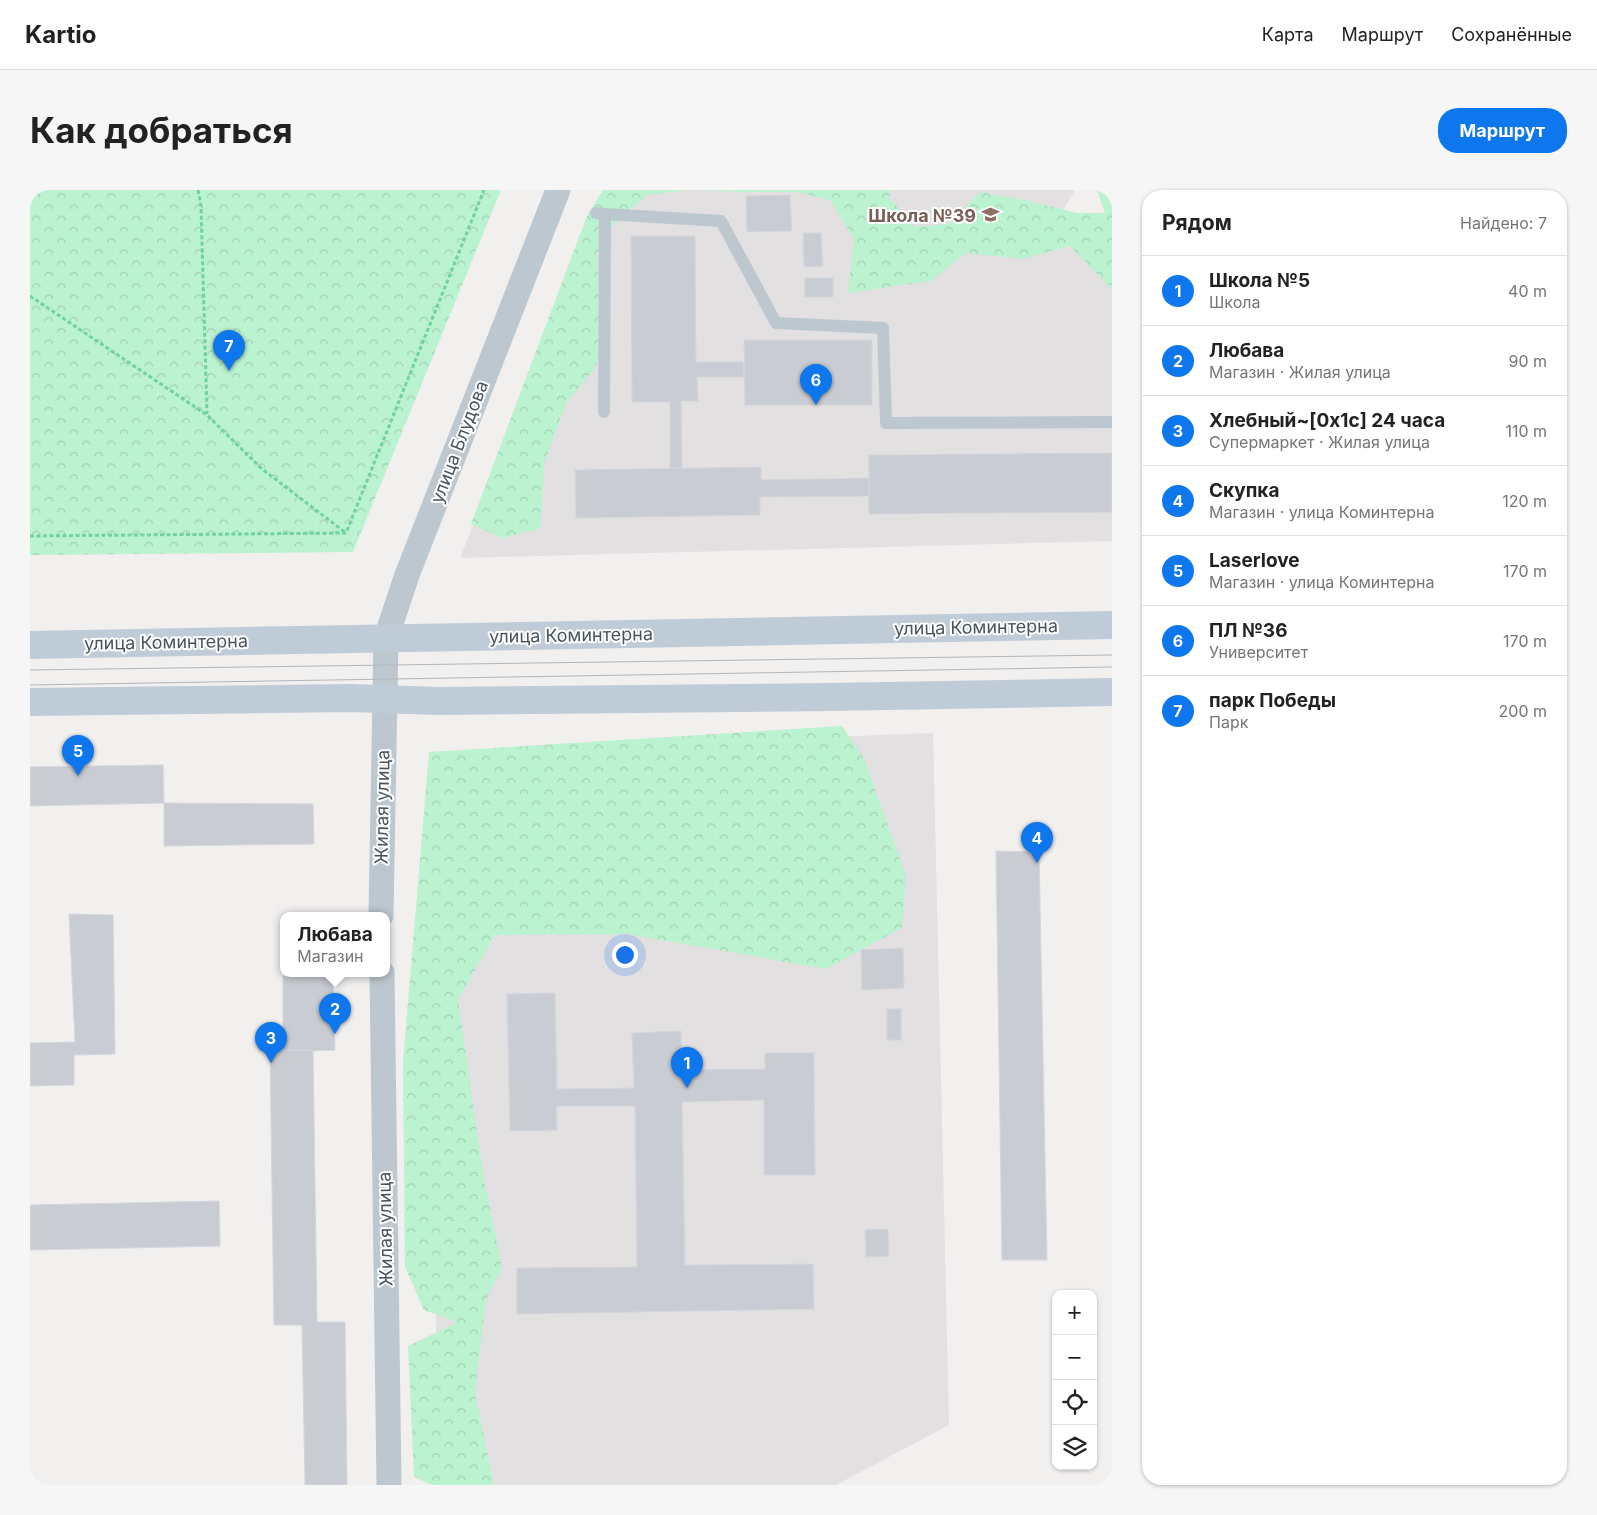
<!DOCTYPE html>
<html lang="ru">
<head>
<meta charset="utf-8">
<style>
  body { margin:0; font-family:Inter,sans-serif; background:#f6f6f6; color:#222 }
  .controls { position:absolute; right:15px; bottom:15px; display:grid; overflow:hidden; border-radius:10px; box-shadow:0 1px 4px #0004 }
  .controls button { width:45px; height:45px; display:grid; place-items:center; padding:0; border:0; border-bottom:1px solid #e0e0e0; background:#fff; color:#222; font:25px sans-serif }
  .you { position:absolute; left:594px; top:764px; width:18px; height:18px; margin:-12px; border:4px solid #fff; border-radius:50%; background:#1a73e8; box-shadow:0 0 0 8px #1a73e833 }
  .badge { display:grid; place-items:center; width:32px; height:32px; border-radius:50%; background:#0e77ed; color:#fff; font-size:16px; font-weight:700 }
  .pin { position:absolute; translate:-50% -41px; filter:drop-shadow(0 1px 2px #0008) }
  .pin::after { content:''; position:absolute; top:26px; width:18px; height:15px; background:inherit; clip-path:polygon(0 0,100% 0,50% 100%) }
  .popup { position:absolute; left:250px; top:722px; width:110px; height:65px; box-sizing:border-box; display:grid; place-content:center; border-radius:10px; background:#fff; filter:drop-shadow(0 1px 4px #0005); font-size:16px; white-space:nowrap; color:#767676 }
  .popup b { font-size:19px; color:#222 }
  .popup::after { content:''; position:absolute; left:50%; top:100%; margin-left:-10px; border:10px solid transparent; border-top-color:#fff }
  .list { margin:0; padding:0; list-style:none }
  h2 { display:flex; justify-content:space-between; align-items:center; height:65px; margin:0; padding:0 20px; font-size:21px }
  h2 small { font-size:16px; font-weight:400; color:#767676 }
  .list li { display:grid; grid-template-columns:32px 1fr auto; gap:15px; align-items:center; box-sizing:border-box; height:70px; padding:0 20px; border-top:1px solid #e0e0e0 }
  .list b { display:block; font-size:19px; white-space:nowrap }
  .list p { margin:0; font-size:16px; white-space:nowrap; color:#767676 }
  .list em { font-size:16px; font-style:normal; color:#767676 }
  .icon { flex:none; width:28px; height:28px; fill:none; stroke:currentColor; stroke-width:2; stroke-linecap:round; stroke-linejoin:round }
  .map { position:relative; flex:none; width:1082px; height:1295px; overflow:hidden; border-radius:20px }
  header { display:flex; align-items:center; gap:30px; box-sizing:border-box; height:70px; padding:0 25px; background:#fff; border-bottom:1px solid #e0e0e0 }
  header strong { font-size:24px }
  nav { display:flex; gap:28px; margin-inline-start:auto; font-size:18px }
  .intro { display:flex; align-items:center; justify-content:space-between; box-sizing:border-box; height:120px; padding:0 30px }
  h1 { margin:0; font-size:35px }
  .button { padding:12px 22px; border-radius:20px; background:#0e77ed; color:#fff; font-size:18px; font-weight:700 }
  main { display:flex; gap:30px; padding:0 30px }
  aside { flex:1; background:#fff; border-radius:20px; box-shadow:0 1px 4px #0004 }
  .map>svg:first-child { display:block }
  .education { fill:#e3e0e1 }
  .forest { fill:url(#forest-crowns) }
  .building { fill:#c9ccd2; stroke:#d3d6db }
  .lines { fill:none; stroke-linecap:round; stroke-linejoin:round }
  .path { stroke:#71d29f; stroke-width:3; stroke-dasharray:4 2.5; stroke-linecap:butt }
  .lane { stroke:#bcc7cf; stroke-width:12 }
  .street { stroke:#bcc7cf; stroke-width:25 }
  .secondary { stroke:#bfcbd7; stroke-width:28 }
  .tram { stroke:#b1b5ba; stroke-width:1 }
  .labels { text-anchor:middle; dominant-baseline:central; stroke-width:4; stroke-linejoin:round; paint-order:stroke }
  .education-label { font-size:18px; font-weight:bold; fill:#785e54; stroke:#fff; text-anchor:end }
  .street-label { font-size:18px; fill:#46545e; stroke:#fff }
</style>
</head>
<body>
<header>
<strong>Kartio</strong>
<nav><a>Карта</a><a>Маршрут</a><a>Сохранённые</a></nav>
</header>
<div class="intro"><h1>Как добраться</h1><a class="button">Маршрут</a></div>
<main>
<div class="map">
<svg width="1082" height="1295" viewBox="0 0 1082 1295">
  <defs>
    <pattern id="forest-crowns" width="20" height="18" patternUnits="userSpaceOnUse" patternTransform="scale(1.25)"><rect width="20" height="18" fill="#bbf2cf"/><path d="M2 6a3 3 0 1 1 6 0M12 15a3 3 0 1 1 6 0" fill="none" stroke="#a2d1b4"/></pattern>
  </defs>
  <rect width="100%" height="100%" fill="#f2efef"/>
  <g class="education">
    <path d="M575 0H1045L1016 50 1067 61 1082 80V351L430 368Z"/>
    <path d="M903 543 919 1235 806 1295H408L399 562Z"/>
  </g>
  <g class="forest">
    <path d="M0 0H471L323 362 0 365Z"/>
    <path d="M573 0H658L617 5 581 37 567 64 574 156 563 181 536 213 514 274 511 338 472 348 441 334 557 26Z"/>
    <path d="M669 0H861L859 7 885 37 918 34 950 2 999 11 1047 23H1075L1067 0H1082V99L1040 56 992 69 936 63 901 91 818 103 824 49 800 10 766 2H712Z"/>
    <path d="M812 536 834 568 876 686 872 738 796 779 597 744 465 745 428 810 454 989 472 1077 456 1110 445 1203 464 1295H402L384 1287 378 1156 428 1132 394 1120 375 1077 373 872 399 562Z"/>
  </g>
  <g class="building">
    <path d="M760 5 762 41 717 42 716 6Z"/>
    <path d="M773 43H791L793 76 774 77Z"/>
    <path d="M601 46H665L666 172H713L714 187H667L668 211H651L652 278H640V212H602Z"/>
    <rect x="775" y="88" width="28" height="19"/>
    <path d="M714 150H842V215H715Z"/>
    <path d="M1082 263V322L839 324V265Z"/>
    <path d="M731 277V290L839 288V306L730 307V325L546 328 545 280Z"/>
    <path d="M133 575 134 613 0 616V577Z"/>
    <path d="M134 613 283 614 284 654 134 656Z"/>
    <path d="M966 661 1009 662 1017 1070H972Z"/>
    <path d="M39 724 83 725 85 864 44 865V895L0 896V853L45 852Z"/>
    <path d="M873 758 874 798 832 800 831 760Z"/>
    <path d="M253 786H303L305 860 253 862Z"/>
    <path d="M525 803 527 899 604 898 602 843 651 841 652 880 735 879V863H784L785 985H734V910L652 912 655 1075 783 1074 784 1119 487 1124V1078L607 1077 605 916H526L527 940 480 941 477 804Z"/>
    <rect x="857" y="819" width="14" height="31"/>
    <path d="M283 860 287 1132H315L317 1295H275L272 1135H244L240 861Z"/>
    <path d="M189 1011 190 1056 0 1060V1015Z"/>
    <path d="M858 1039 859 1066 836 1067 835 1040Z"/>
  </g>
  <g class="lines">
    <g class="path">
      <path d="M168 0 171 16 177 224"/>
      <path d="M0 106 177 225 232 279 316 343"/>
      <path d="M0 346 316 343 454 0"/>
    </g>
    <g class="lane">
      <path d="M566 23 575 24 574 222"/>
      <path d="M575 24 691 31 746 133 853 138 856 233 1082 232"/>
    </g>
    <g class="street">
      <path d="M351 725 356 448 377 385 528 0"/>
      <path d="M352 783 359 1295"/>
    </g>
    <g class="secondary">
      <path d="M0 455 1082 435"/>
      <path d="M0 512 320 508 408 511 799 507 1082 502"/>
    </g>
    <g class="tram">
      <path d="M0 480 1082 465"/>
      <path d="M0 495 1082 477"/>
    </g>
  </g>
  <defs>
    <symbol id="school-bare" viewBox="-9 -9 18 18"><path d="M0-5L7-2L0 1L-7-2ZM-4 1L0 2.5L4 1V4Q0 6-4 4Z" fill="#8d6e63" stroke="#fff" stroke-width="2.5" paint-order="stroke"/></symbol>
  </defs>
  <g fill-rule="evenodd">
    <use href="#school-bare" x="948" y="12" width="25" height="25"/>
  </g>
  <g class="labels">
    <g class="education-label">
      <text x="946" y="25">Школа №39</text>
    </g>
    <g class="street-label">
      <text transform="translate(429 252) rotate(-69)">улица Блудова</text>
      <text transform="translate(946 437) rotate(-1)">улица Коминтерна</text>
      <text transform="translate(541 445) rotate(-1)">улица Коминтерна</text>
      <text transform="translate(136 452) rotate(-1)">улица Коминтерна</text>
      <text transform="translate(352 617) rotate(-89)">Жилая улица</text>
      <text transform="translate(355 1039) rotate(-91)">Жилая улица</text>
    </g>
  </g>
</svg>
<div class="controls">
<button>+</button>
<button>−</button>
<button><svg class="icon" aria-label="locate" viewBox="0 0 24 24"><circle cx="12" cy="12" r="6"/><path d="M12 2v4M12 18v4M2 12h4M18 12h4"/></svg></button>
<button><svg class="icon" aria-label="layers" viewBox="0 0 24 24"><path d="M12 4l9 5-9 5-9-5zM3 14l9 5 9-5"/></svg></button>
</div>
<div class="you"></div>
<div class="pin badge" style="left:657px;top:898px">1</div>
<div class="pin badge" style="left:305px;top:844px">2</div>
<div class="popup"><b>Любава</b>Магазин</div>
<div class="pin badge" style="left:241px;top:873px">3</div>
<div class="pin badge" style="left:1007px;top:673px">4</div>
<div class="pin badge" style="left:48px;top:586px">5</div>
<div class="pin badge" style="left:786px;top:215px">6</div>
<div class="pin badge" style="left:199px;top:181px">7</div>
</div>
<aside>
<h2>Рядом<small>Найдено: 7</small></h2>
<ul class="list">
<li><span class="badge">1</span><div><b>Школа №5</b><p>Школа</p></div><em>40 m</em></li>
<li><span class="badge">2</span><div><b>Любава</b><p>Магазин · Жилая улица</p></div><em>90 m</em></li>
<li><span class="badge">3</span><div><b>Хлебный~[0x1c] 24 часа</b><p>Супермаркет · Жилая улица</p></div><em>110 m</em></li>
<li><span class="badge">4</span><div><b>Скупка</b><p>Магазин · улица Коминтерна</p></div><em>120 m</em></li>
<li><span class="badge">5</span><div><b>Laserlove</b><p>Магазин · улица Коминтерна</p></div><em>170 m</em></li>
<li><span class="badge">6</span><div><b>ПЛ №36</b><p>Университет</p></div><em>170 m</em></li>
<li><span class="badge">7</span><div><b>парк Победы</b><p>Парк</p></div><em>200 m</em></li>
</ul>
</aside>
</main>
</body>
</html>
